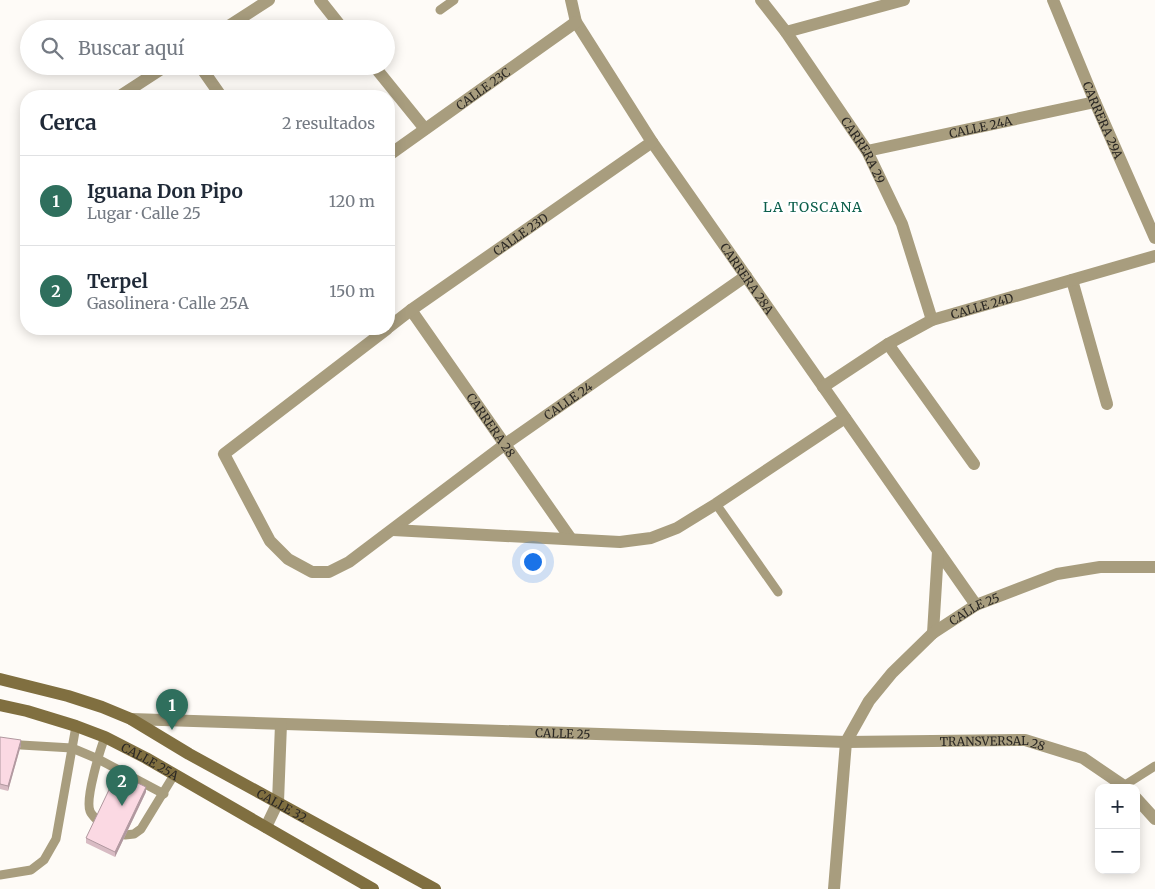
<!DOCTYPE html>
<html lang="es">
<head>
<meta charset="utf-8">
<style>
  body { margin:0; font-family:Merriweather,serif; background:#f6f6f7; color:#1f2937 }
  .controls { position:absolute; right:15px; bottom:15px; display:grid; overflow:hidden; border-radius:10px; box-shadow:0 2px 12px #0003 }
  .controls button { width:45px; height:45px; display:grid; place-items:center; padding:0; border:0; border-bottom:1px solid #e0e1e3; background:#fff; color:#1f2937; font:25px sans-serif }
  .you { position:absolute; left:532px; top:561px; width:18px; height:18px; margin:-12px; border:4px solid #fff; border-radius:50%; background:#1a73e8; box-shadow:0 0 0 8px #1a73e833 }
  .badge { display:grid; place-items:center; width:32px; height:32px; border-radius:50%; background:#2f6f5d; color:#fff; font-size:16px; font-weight:700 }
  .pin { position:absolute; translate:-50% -41px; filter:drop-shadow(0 1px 2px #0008) }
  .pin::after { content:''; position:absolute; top:26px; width:18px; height:15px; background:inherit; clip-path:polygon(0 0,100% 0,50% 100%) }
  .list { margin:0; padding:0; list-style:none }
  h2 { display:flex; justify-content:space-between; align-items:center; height:65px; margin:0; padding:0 20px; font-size:21px }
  h2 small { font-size:16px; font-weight:400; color:#747a83 }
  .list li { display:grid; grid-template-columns:32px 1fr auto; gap:15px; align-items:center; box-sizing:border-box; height:90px; padding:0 20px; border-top:1px solid #e0e1e3 }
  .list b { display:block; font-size:19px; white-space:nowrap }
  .list p { margin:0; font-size:16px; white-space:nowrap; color:#747a83 }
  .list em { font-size:16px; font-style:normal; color:#747a83 }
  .icon { flex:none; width:28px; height:28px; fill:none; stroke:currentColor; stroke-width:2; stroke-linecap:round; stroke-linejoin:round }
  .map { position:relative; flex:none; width:1155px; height:889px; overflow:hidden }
  .search { position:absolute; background:#fff; box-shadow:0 2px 12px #0003; left:20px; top:20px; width:375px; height:55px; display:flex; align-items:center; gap:12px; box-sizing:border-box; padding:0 18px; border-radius:28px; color:#747a83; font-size:19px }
  .panel { position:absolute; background:#fff; box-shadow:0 2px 12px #0003; left:20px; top:90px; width:375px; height:245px; border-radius:20px }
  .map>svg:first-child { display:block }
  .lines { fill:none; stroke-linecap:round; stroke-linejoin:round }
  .service { stroke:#a89d7e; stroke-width:9 }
  .minor { stroke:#a89d7e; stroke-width:12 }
  .secondary { stroke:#806f40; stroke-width:12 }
  .wall { fill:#d8bbc3 }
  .shaded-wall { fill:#b0989f }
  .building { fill:#fbd9e3; stroke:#b0989f }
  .labels { text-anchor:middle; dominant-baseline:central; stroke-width:5; stroke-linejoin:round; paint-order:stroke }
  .street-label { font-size:12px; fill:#2a2723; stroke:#fff }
  .neighbourhood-label { font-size:14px; letter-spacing:1px; fill:#0c5f4c; stroke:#fff }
</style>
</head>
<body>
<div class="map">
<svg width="1155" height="889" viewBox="0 0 1155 889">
  <rect width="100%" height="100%" fill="#fefbf7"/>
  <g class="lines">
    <g class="service">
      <path d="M440 10 454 0"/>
      <path d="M716 504 778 592"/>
      <path d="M21 745 72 748 98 759 164 794"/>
      <path d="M1125 785 1155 766"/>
      <path d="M97 820C95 818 91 814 90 811 85 799 100 750 105 737"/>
      <path d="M125 835 134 834 141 829 174 775"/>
      <path d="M0 875 31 870 44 860 56 839 76 726"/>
    </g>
    <g class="minor">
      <path d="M320 0 343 29"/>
      <path id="s1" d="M571 0 576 22 652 142 976 605"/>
      <path id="s2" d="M761 0 786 32 867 151 902 224 932 320"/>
      <path id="s3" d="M1053 0 1095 102 1155 238"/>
      <path d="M224 29 269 0"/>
      <path d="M786 32 904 0"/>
      <path d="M200 66 221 96"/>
      <path d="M374 66 425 129"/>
      <path d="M120 96 166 66"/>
      <path id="s4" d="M867 151 1095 102"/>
      <path id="s5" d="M389 155 576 22"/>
      <path d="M1072 280 1107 404"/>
      <path id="s6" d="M411 310 571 539"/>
      <path id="s7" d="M389 327 411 310 652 142"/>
      <path id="s8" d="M387 329 224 454 270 541 288 559 312 572H329L349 562 504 445 746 276"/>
      <path d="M888 344 974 464"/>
      <path id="s9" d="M823 387 888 344 932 320 1155 256"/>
      <path d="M393 530 620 542 651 538 677 528 716 504 845 418"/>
      <path d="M933 633 938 551"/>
      <path id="s10" d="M131 719 846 742 1025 740 1083 758 1127 788"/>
      <path d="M1136 798 1155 819"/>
      <path d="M266 827 278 802 281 724"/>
      <path id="s11" d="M834 889 846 742 869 701 892 673 933 633 976 605 1057 574 1100 567H1155"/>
    </g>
    <g class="secondary">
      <path id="s12" d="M0 679 68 696 102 707 131 719 189 754 435 889"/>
      <path id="s13" d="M0 705 27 711 76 726 105 737 146 758 373 889"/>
    </g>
  </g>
  <g class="wall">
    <path d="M0 737 21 745 8 791 0 789Z"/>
    <path d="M146 792 115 857 86 843V838Z"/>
  </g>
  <g class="shaded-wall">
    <path d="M21 740V745L8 791V786Z"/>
    <path d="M146 787V792L115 857V852Z"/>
  </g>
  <g class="building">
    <path d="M0 737 21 740 8 786 0 784Z"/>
    <path d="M117 773 146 787 115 852 86 838Z"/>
  </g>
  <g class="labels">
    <g class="street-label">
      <text stroke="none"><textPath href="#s5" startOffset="115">CALLE 23C</textPath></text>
      <text stroke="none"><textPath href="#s3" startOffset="130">CARRERA 29A</textPath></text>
      <text stroke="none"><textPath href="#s4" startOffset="116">CALLE 24A</textPath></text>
      <text stroke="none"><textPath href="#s2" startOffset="182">CARRERA 29</textPath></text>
      <text stroke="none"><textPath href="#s7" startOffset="161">CALLE 23D</textPath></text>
      <text stroke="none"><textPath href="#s1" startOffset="331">CARRERA 28A</textPath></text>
      <text stroke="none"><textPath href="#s9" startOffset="180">CALLE 24D</textPath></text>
      <text stroke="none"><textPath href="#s8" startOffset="668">CALLE 24</textPath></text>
      <text stroke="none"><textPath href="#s6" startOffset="140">CARRERA 28</textPath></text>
      <text stroke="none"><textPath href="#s11" startOffset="336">CALLE 25</textPath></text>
      <text stroke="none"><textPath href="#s10" startOffset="432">CALLE 25</textPath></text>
      <text stroke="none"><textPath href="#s10" startOffset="862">TRANSVERSAL 28</textPath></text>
      <text stroke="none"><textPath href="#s13" startOffset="161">CALLE 25A</textPath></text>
      <text stroke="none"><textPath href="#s12" startOffset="311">CALLE 32</textPath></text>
    </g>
    <g class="neighbourhood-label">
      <text x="813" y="207">LA TOSCANA</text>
    </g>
  </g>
</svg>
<div class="controls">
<button>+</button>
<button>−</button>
</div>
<div class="you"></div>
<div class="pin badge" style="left:172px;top:730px">1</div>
<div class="pin badge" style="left:122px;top:806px">2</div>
<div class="search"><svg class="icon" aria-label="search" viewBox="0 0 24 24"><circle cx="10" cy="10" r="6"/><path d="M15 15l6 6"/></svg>Buscar aquí</div>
<section class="panel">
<h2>Cerca<small>2 resultados</small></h2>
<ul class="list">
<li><span class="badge">1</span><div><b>Iguana Don Pipo</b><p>Lugar · Calle 25</p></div><em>120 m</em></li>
<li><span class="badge">2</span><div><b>Terpel</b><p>Gasolinera · Calle 25A</p></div><em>150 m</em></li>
</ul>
</section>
</div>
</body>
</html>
